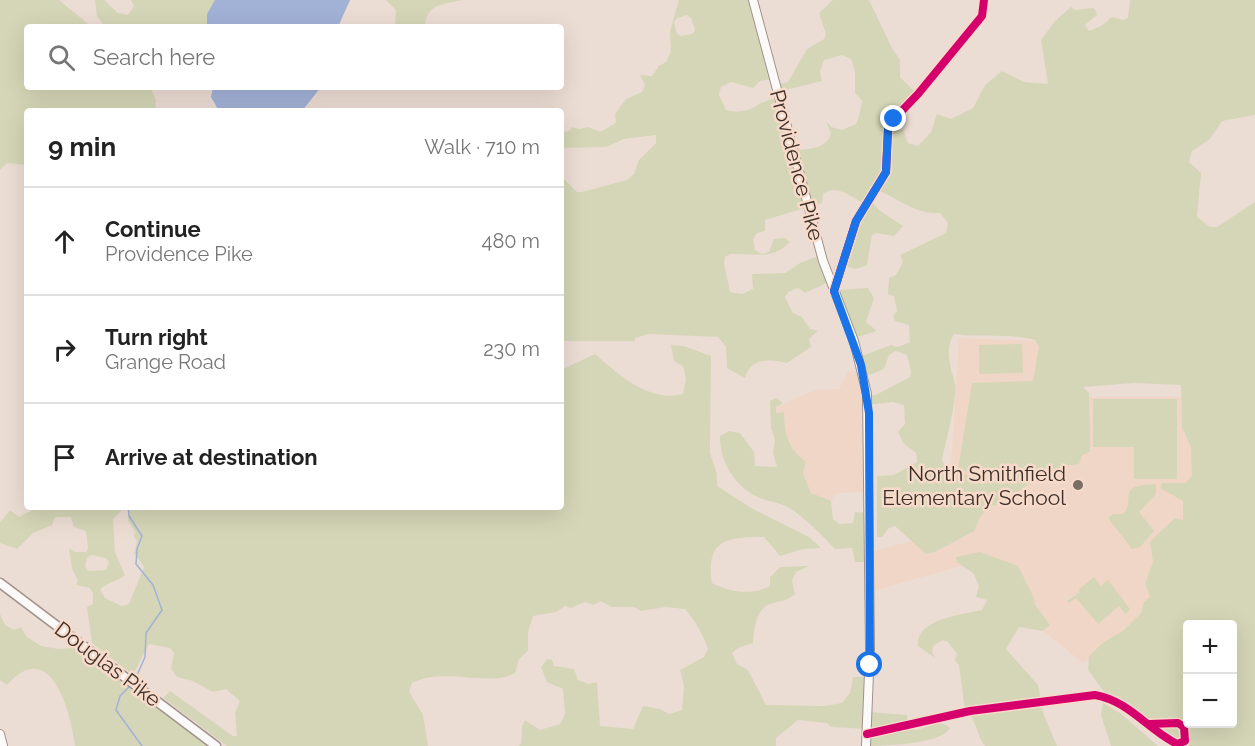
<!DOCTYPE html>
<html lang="en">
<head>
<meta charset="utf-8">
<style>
  body { margin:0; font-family:Raleway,sans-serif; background:#f2f2f2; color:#222 }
  .controls { position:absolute; right:18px; bottom:18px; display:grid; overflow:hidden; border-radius:6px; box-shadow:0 6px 24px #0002 }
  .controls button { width:54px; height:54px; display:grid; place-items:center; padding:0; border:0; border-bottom:2px solid #e0e0e0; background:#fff; color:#222; font:30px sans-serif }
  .stop { position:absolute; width:18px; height:18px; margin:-14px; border:4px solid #1a73e8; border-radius:50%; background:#fff }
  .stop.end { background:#1a73e8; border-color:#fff; box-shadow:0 2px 6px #0008 }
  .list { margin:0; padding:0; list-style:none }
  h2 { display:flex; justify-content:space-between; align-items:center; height:78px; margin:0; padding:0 24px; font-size:26px }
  h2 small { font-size:20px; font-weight:400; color:#767676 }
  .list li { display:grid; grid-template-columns:39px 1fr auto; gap:18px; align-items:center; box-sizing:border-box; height:108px; padding:0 24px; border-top:2px solid #e0e0e0 }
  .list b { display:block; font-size:22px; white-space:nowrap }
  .list p { margin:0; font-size:20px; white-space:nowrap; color:#767676 }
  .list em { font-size:20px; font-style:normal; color:#767676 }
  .icon { flex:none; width:33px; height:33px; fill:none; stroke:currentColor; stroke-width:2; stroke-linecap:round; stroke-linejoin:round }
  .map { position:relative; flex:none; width:1255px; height:746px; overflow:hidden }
  .search { position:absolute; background:#fff; box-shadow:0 6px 24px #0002; left:24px; top:24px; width:540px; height:66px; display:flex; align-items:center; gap:15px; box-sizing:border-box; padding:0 21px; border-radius:6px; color:#767676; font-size:22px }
  .panel { position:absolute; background:#fff; box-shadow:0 6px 24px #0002; left:24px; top:108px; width:540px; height:402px; border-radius:6px }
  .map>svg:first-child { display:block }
  .built { fill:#f0d6c6 }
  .green { fill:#d5d6b7; fill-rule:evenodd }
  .water { fill:#a2b2d7 }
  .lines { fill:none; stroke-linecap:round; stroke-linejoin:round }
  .stream { stroke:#a2b2d7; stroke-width:1.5 }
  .street-casing { stroke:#9e928b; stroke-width:8 }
  .secondary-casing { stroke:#9e928b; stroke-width:10 }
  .primary-casing { stroke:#9e928b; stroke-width:11 }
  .street { stroke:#fcfaf9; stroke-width:5 }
  .secondary { stroke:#fcfaf9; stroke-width:8 }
  .primary { stroke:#fcfaf9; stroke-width:8 }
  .cycleway-casing { stroke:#f7dac9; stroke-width:11 }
  .cycleway { stroke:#d6006c; stroke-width:8 }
  .route { stroke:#1a73e8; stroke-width:8 }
  .poi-dot { fill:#796d65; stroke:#f7dac9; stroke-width:2 }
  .labels { text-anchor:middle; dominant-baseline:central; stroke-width:5; stroke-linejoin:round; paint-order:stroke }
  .street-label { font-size:21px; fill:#3b3029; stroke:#f7dac9 }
  .poi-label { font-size:21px; fill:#3b3029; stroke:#f7dac9; text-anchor:end }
</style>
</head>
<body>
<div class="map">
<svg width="1255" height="746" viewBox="0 0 1255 746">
  <rect width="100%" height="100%" fill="#ecddd4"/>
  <g class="built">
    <path d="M959 338 1040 341 1051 397H1190L1208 452 1149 616 1083 663 1000 596 975 562 873 591V551L959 529 951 468Z"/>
    <path d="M862 371 869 492 836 493 831 501 823 500 811 493 803 472 806 462 794 453 786 439 784 412 776 413V407L815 390 839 389 848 372Z"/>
  </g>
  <g class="green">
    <path d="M0 0H59L92 27H27V87H150L156 100 155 111H27V165L7 163 0 170Z"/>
    <path d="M95 0H104L118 13 128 15 134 6 131 0H339L333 27H105L97 16Z"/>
    <path d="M386 0H463C445 4 426 3 425 27H395L396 10Z"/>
    <path d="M679 0H752L772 79 760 81 753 88 731 82 721 87 719 95 726 110C754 116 753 102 777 98L792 151C807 148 825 151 831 134L826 121 831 127 842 130 856 124C859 116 861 109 862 101L855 93V71L851 59 842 55 824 60 820 72 822 81 777 92 775 85 788 82 807 49 824 39 826 34 819 13 833 0H869L892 48 900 60V77L917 94 898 109 891 124 903 129 908 143 918 146 931 132 937 114 951 119 973 108 985 85 1002 71 1024 82 1048 84 1041 40 1055 21 1071 7 1075 10 1093 8 1096 11 1097 15 1085 25 1089 31 1101 26 1112 17 1123 20 1128 18 1130 0H1255V115L1222 121 1210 139 1192 151 1189 162 1201 173 1197 217 1210 227H1217L1255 202V746H1178L1115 696 1104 692 1088 670 1089 656 1104 642 1123 631 1141 613 1144 602 1150 597 1145 584 1153 562 1150 542 1175 518 1183 520V501L1160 488 1162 483H1186L1192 475 1191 447 1182 427 1181 385 1134 383 1083 387 1089 393 1090 452 1082 455 1079 464 1063 466 1043 478 1039 479 1034 472 1028 470 1026 479 958 470 972 383 1033 381 1039 347 1035 340C1009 333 980 338 954 334 944 349 951 368 955 384 958 396 945 445 942 460L947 470 992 481 1022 480 1028 484 1006 502 989 507 980 517 974 531 935 552 926 554 895 526 889 528 882 537H877V476L894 475 917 462 916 453 904 444 898 432 905 424 904 405 892 402 868 405 867 396 876 395 910 377 911 371 907 355 896 351 889 355 884 369 864 377 859 357 891 345 898 347 910 342 909 325 895 321 893 316 897 311 894 296 888 294 889 278 896 275 903 262 900 255 946 233 948 223 940 213C918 216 896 197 875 189L869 199 879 210 903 226 894 236 876 233 872 235 867 265 856 269 844 266 864 204C852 197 837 184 823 194L822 203 765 220V231L757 233 753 240 755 250 762 254 769 252 774 239 785 238 790 242C771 261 755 253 730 254L725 257 724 263 730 292 742 294 753 289 752 274 785 273 800 263 821 255 829 282 805 293 798 288 788 292 785 297 793 313 802 317 810 329 818 331 809 339 811 347 787 363C770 359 751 357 745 378L727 368 726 347 718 337 649 334 635 338V341H561V176L577 192H582L627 180 634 174 639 160 656 143V135L624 139 606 147 561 148V133L569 131 572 127 579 129 588 127 600 132 616 123 615 114 626 99 642 92 645 85 640 75 652 76 659 66 666 62 671 51 670 31ZM687 15 691 18 695 30 692 34 681 36 677 34 674 22 677 18ZM1188 624H1232V724H1188Z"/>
    <path d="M868 288 874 298 866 322 877 331 854 338 835 290Z"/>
    <path d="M1022 344 1023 373 979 374V345Z"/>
    <path d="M671 345 684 346 711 356 710 453 717 474V486L753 509 809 537 821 548 803 549 780 556 764 537C728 537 705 539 712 583 729 592 752 596 770 586V577L780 567 809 566 796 572 792 581 795 594C787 601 783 600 773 603 756 607 754 628 753 643L738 648 732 653 737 664 748 670 766 705 824 706 842 703 850 693 853 677H870L869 712 907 715V724L914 730C927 729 940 717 950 728 943 744 883 746 866 746L867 729 831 727 827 723 798 720 776 738V746H518L521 744 522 726 525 720 540 730 560 724 565 714 563 689 547 682 541 667 547 659 552 660 554 666 574 669 578 680 588 684 597 682 600 726 633 729 643 706 660 709 669 714 682 710 684 686 680 670 704 657 708 649C704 636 694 619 685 609L666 607 641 611 634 607H611L601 601 593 605 585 602 571 608 565 606 556 612 533 616 528 632V651L519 659 515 673C490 688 444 666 412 683L409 691 423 715 428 746H227L163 698 170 691 233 736H237L235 713 240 701 226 689 213 692 193 681 177 677 171 669 174 653 170 648 149 644 133 675 92 643 87 607 93 604V593L90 588 76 585 78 580 72 569 69 548 75 552H86L88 548 86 531 74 527 71 517H55L52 525 33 533 17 549 0 543V522L10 510 19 517 38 507H91L104 510 121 507V511L113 519 115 552 125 575C117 582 108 581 100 590L105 598 122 606 129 604 144 567 134 553 137 542 133 534 136 533 128 521 129 507H561V370L595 354C618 374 649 403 683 394L686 379 683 366 674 361ZM91 555 106 558 109 562 106 570 88 571 85 566 87 558Z"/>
    <path d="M776 398 783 403 776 407V413L784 412C785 435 787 447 806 462L803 473 811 493 831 501 833 519 840 524 853 523 855 512 869 513V562H855L852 548 835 549C822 535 807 520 791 509 782 503 770 502 760 498 736 489 719 461 720 436L729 431 740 433 754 452 755 466 777 467 773 453 775 440 771 428 770 401Z"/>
    <path d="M1093 399H1177V479H1134V447H1093Z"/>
    <path d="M1156 484V494L1139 512 1154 531 1140 547 1132 549 1108 518 1113 514H1123C1138 497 1113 486 1156 484Z"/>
    <path d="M980 552 1018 566 1034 598 1035 605 1050 625 1043 631 1019 627 1006 649 1038 685 1043 713 1057 746H985C976 735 977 719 965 710L959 666 955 660 957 654 948 642 943 640 933 646 932 652 935 658 918 646C915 619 964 614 982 610L987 600 976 597 979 586 974 574 957 562 956 557Z"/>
    <path d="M1094 577 1101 586 1108 580 1130 609 1126 614 1119 606 1098 624 1076 598 1069 603 1067 601 1080 592 1079 589Z"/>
    <path d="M0 614 5 625 14 630 21 627 26 636 41 646 59 649 83 647 217 746H75C71 713 51 635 7 685L0 680Z"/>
    <path d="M1103 703 1120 713 1158 746H1111L1101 715Z"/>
  </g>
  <g class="water">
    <path d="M215 0H350L338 27H207V14Z"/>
    <path d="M213 87H321L302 111H219L211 97Z"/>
  </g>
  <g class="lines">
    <g class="stream">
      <path d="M128 507 129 516 142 536 137 549 136 564 153 585 162 610 146 633 145 657 134 682"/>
      <path d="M131 685 120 696 116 710 142 746"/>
    </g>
    <defs>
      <g id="street">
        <path d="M834 291 856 221 886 172 888 129 894 119 918 94 982 16 984 0"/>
        <path d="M867 734 970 711 1095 695C1129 701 1147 729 1177 744L1185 741 1184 727 1178 723 1149 724"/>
      </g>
      <g id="secondary">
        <path d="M753 0 823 261 854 341 867 394 870 649 866 746"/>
        <path d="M0 734 3 746"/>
      </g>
      <path id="primary" d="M0 583 216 746"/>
    </defs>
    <use href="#street" class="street-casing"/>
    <use href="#secondary" class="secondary-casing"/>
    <use href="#primary" class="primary-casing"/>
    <use href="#street" class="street"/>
    <use href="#secondary" class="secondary"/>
    <use href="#primary" class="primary"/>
    <defs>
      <g id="cycleway">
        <path d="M834 291 856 221 886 172 888 129 894 119 918 94 982 16 984 0"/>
        <path d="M867 734 970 711 1095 695C1129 701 1147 729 1177 744L1185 741 1184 727 1178 723 1149 724"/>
      </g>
    </defs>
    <use href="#cycleway" class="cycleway-casing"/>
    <use href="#cycleway" class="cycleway"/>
  </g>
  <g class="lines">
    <path class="route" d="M870 665 869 413 861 365 834 291 856 221 886 172 888 129 894 119"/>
  </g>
  <circle class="poi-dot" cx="1078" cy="485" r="6"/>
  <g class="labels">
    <g class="street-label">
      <text transform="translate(797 165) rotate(75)">Providence Pike</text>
      <text transform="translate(108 664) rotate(37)">Douglas Pike</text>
    </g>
    <g class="poi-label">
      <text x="1066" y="473">North Smithfield<tspan x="1066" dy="24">Elementary School</tspan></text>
    </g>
  </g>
</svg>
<div class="controls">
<button>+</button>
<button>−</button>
</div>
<div class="stop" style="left:870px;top:665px"></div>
<div class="stop end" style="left:894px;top:119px"></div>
<div class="search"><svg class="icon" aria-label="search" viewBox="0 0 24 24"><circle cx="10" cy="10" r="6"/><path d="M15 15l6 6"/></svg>Search here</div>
<section class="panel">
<h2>9 min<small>Walk · 710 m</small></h2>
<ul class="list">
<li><svg class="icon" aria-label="ahead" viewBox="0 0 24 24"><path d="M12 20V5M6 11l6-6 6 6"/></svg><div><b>Continue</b><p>Providence Pike</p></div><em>480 m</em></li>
<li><svg class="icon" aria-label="right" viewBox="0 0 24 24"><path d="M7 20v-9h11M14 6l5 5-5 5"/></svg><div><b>Turn right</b><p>Grange Road</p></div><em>230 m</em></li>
<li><svg class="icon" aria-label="arrive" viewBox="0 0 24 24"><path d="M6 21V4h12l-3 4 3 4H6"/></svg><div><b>Arrive at destination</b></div></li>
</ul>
</section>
</div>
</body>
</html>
